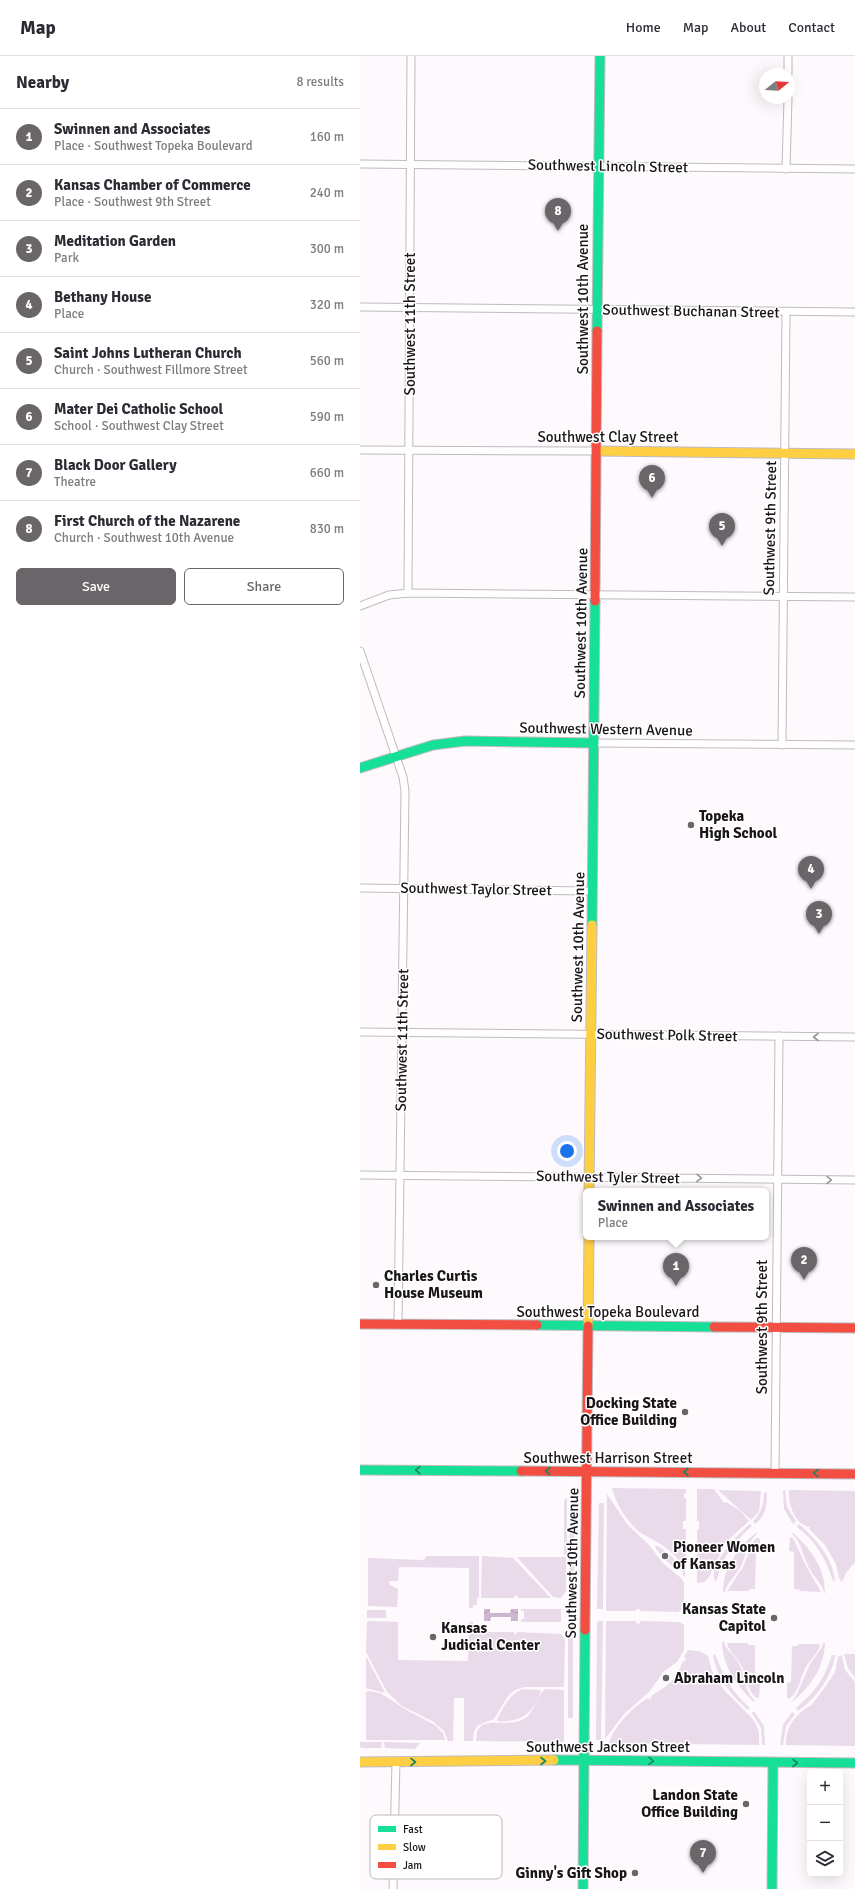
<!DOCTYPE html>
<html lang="en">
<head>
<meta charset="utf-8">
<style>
  body { margin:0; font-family:Signika,sans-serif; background:#f2f2f3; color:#2b2b33 }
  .controls { position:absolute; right:12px; bottom:12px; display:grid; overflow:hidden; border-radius:6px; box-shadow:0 4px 16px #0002 }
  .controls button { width:36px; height:36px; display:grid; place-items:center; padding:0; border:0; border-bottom:1px solid #e1e1e2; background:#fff; color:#2b2b33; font:20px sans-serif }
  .compass { position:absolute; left:399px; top:12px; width:36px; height:36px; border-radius:50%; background:#fff; box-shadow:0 4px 16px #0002; rotate:72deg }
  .you { position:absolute; left:207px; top:1095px; width:14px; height:14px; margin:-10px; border:3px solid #fff; border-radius:50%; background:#1a73e8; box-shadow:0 0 0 6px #1a73e833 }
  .badge { display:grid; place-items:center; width:26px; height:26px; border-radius:50%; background:#696569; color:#fff; font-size:13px; font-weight:700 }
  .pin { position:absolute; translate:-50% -33px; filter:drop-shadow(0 1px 2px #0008) }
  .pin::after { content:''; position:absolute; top:21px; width:14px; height:12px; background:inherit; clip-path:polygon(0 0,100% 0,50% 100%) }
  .popup { position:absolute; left:223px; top:1132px; width:186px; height:52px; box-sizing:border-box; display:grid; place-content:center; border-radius:6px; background:#fff; filter:drop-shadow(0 1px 3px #0005); font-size:13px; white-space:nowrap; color:#7c7c81 }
  .popup b { font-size:15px; color:#2b2b33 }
  .popup::after { content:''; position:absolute; left:50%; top:100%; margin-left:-8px; border:8px solid transparent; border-top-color:#fff }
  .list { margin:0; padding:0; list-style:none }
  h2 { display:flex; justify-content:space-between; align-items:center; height:52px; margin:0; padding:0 16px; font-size:17px }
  h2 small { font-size:13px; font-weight:400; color:#7c7c81 }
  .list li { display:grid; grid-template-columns:26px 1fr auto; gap:12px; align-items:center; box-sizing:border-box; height:56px; padding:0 16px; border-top:1px solid #e1e1e2 }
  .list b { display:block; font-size:15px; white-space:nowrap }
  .list p { margin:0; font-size:13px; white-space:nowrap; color:#7c7c81 }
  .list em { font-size:13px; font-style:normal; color:#7c7c81 }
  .actions { display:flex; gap:8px; padding:12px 16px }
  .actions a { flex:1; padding:9px 0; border:1px solid #696569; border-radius:6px; text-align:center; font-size:14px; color:#696569 }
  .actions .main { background:#696569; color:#fff }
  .icon { flex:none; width:22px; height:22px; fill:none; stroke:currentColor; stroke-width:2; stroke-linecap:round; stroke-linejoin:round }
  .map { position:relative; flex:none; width:495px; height:1833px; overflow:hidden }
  header { display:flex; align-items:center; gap:24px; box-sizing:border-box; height:56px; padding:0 20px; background:#fff; border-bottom:1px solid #e1e1e2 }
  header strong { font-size:19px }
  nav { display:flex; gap:22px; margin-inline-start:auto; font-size:14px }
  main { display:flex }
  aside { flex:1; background:#fff }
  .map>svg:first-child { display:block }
  .grass { fill:#e9dbea }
  .water { fill:url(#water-waves) }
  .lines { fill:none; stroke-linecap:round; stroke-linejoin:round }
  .street-casing { stroke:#bfbbbf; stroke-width:9 }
  .fast-casing { stroke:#bfbbbf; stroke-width:11 }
  .slow-casing { stroke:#bfbbbf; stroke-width:11 }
  .jam-casing { stroke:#bfbbbf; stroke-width:11 }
  .street { stroke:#fffeff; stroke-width:7 }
  .fast { stroke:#16e098; stroke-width:9 }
  .slow { stroke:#ffcf43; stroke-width:9 }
  .jam { stroke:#f24e42; stroke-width:9 }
  .oneway { stroke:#989598 }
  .oneway2 { stroke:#17855f }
  .poi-dot { fill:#696569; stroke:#fff; stroke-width:1.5 }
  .labels { text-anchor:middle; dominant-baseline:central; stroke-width:3; stroke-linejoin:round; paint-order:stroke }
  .street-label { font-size:15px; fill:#191519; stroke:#fff }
  .poi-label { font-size:15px; font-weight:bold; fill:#191519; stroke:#fff; text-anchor:start }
  .key { fill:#fff; stroke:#bab9ba; stroke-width:1 }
  .key-label { font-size:11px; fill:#191519 }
</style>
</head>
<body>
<header>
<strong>Map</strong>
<nav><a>Home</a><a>Map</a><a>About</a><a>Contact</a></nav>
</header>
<main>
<aside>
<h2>Nearby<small>8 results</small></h2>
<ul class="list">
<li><span class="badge">1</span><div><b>Swinnen and Associates</b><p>Place · Southwest Topeka Boulevard</p></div><em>160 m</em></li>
<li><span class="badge">2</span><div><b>Kansas Chamber of Commerce</b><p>Place · Southwest 9th Street</p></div><em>240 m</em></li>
<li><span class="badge">3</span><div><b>Meditation Garden</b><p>Park</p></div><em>300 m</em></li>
<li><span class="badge">4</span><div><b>Bethany House</b><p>Place</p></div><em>320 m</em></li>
<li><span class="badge">5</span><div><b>Saint Johns Lutheran Church</b><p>Church · Southwest Fillmore Street</p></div><em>560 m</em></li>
<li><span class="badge">6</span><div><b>Mater Dei Catholic School</b><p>School · Southwest Clay Street</p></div><em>590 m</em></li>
<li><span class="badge">7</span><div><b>Black Door Gallery</b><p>Theatre</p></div><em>660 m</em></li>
<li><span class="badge">8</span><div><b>First Church of the Nazarene</b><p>Church · Southwest 10th Avenue</p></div><em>830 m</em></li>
</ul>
<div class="actions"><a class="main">Save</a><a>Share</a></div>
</aside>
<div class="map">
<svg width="495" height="1833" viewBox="0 0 495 1833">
  <defs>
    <pattern id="water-waves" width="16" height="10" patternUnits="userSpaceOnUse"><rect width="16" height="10" fill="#cdb6cf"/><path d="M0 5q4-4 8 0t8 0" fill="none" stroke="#af9cb1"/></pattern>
  </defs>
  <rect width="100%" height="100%" fill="#fdf9fd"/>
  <g class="grass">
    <path d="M252 1432 326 1433V1437L324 1438V1442H326V1465H323V1473H326L325 1522C321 1516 322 1508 317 1502 307 1491 296 1485 286 1480 270 1472 256 1449 252 1432Z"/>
    <path d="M210 1433H214V1541H209Z"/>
    <path d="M337 1433H354L364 1447 366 1446 379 1454 389 1465 365 1487 349 1521 344 1526 337 1527V1474L339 1473V1465H337Z"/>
    <path d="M358 1434 401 1435 399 1456 391 1464Z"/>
    <path d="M423 1434H425L427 1451 436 1465 433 1468 424 1453Z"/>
    <path d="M429 1434 495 1435V1506L486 1517 482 1526 479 1522 476 1508 465 1489 449 1473 450 1471C435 1469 428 1448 429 1434Z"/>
    <path d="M404 1436H407C407 1448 406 1460 395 1468L393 1465C402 1457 404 1447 404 1436Z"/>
    <path d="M247 1438 267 1468 289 1489 303 1507 322 1523 324 1527V1552L318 1556 280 1555V1553H276V1555H246Z"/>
    <path d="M207 1441V1499H204V1445Z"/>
    <path d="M239 1447H244L243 1553H237Z"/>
    <path d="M390 1468 392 1470C375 1485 361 1502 357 1524L355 1525C348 1508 378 1478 390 1468Z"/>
    <path d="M439 1468C456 1483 473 1502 475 1525H473C466 1503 456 1485 437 1471Z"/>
    <path d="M397 1476V1478C387 1486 386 1501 380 1512 375 1520 367 1527 365 1536H363C363 1512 378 1491 397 1476Z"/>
    <path d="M433 1477C451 1493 465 1512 465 1537H464C463 1529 455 1522 451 1515 443 1503 443 1488 432 1478Z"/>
    <path d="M430 1481 433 1482 446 1510 461 1536 440 1535V1534L434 1533V1496L429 1495Z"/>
    <path d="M396 1482 400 1483V1495H396L395 1533H390L389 1535H367L383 1511 393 1486Z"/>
    <path d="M295 1489C304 1492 316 1502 318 1511L316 1513 304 1503 307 1500 305 1498 302 1501 296 1493Z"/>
    <path d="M66 1500H119V1542H117V1549H113V1552H109V1512L39 1511 38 1525H29L30 1529 38 1533 37 1551 8 1550V1502L64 1504Z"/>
    <path d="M122 1500 153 1502 191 1542H158V1540H154V1542H121Z"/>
    <path d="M157 1501H206V1535L201 1542 193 1541Z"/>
    <path d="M161 1553H201V1566H161V1563H164V1555H161Z"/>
    <rect x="7" y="1554" width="19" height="8"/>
    <path d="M7 1565 38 1566V1604L108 1605 109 1566H113V1569H116L117 1576H154V1578H157V1576L201 1578 205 1584 204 1630 202 1631H165L155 1634 148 1640 134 1663 118 1669 114 1675 113 1685H104V1642H94L93 1685H88L84 1675 74 1666 42 1650 27 1636 6 1596Z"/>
    <path d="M239 1565H243L241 1684H236L237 1566Z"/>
    <path d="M246 1565H276V1567L280 1568V1565L319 1566 324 1569V1594L317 1606 303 1616 290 1635 264 1658 245 1683Z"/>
    <rect x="208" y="1567" width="5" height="95"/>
    <path d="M362 1586H364C366 1594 372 1597 377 1604 386 1618 381 1629 395 1645L394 1646C376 1629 363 1611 362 1586Z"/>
    <path d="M367 1587H388V1589H395V1625L400 1627 399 1642H396L391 1636 384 1620H393V1617L384 1616C381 1603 369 1597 367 1587Z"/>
    <path d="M463 1587H465C464 1613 450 1631 431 1647L437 1638 450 1608 462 1591Z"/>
    <path d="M438 1588H460C459 1597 449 1604 445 1613 440 1622 439 1638 428 1643L427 1641V1627L431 1626 432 1590H438Z"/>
    <path d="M328 1594 339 1595 348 1600 352 1615 364 1634 391 1661 396 1668 399 1677V1689L249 1687C254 1671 271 1653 285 1644 289 1641 288 1644 292 1642L291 1640C310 1628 315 1626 323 1605H325L326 1602 324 1601Z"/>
    <path d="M355 1598C364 1621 371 1635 390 1652L388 1654C371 1639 357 1622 353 1599Z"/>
    <path d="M484 1598H495V1622L488 1612Z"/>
    <path d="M472 1599H475C472 1621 456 1642 438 1655L436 1652C455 1636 465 1622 472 1599Z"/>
    <path d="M482 1599 485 1614 495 1626V1690L426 1689C426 1670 434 1661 449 1650L450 1651C454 1646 475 1619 476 1613 476 1610 477 1605 478 1601Z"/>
    <path d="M6 1602H7L25 1637 6 1632Z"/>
    <path d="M163 1633 181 1634C174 1657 161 1667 137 1665V1663C144 1651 149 1638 163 1633Z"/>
    <path d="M186 1633 203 1634 204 1635V1686L116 1685 117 1675 122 1669C135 1664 151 1670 164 1663 174 1658 178 1636 186 1633Z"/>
    <path d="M8 1635 20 1637 50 1656 75 1669 83 1677 85 1684H6V1637Z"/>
    <path d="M394 1655 404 1670 405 1689H402L401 1672 392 1657Z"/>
    <path d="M432 1656 435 1658 426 1670 423 1689H420L423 1669Z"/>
    <path d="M0 1686H22L21 1692H3L0 1691Z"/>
    <path d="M24 1686 60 1687 55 1693 25 1692Z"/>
  </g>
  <path class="water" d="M124 1553H130V1557H150L151 1553H158V1565H151V1561H131L130 1565H124Z"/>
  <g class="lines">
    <defs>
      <g id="street">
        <path d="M428 18V0"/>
        <path d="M0 108 495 113"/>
        <path d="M426 113 428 42"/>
        <path d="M0 251 495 256"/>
        <path d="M0 394 236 395"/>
        <path d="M48 537 51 0"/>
        <path d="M0 550 29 539 48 537 495 541"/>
        <path d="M0 595 43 721 45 735 38 1268"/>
        <path d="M234 687 495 689"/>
        <path d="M422 689 426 256"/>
        <path d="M0 832 232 835"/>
        <path d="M0 976 495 981"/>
        <path d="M0 1119 495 1124"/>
        <path d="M415 1417 419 980"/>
        <path d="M33 1833 36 1706"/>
      </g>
      <g id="fast">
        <path d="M237 275 240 0"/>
        <path d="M0 712 73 689 105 685 234 687"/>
        <path d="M232 869 235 545"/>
        <path d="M177 1269 354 1271"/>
        <path d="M0 1414 161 1415"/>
        <path d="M194 1704 495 1707"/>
        <path d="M223 1833 225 1574"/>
        <path d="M412 1833 413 1707"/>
      </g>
      <g id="slow">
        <path d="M236 395 495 398"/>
        <path d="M229 1135 232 869"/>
        <path d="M228 1270 229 1181"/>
        <path d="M0 1706 194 1704"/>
      </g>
      <g id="jam">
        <path d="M235 545 237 275"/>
        <path d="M0 1268 177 1269"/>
        <path d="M354 1271 495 1272"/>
        <path d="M161 1415 495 1418"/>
        <path d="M225 1574 228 1270"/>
      </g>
    </defs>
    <use href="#street" class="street-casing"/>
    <use href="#fast" class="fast-casing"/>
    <use href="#slow" class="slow-casing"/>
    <use href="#jam" class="jam-casing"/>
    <use href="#street" class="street"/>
    <use href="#fast" class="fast"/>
    <use href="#slow" class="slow"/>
    <use href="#jam" class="jam"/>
  </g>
  <defs><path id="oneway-chevron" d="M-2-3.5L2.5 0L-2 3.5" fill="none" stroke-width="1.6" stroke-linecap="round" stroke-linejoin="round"/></defs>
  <g class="oneway">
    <use href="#oneway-chevron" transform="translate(456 981) rotate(-180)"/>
    <use href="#oneway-chevron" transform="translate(339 1122) rotate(1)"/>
    <use href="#oneway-chevron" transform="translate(469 1124) rotate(1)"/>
  </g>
  <g class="oneway2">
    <use href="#oneway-chevron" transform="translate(58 1414) rotate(-179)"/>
    <use href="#oneway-chevron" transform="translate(188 1415) rotate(-179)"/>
    <use href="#oneway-chevron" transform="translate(326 1416) rotate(-180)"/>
    <use href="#oneway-chevron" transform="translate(456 1417) rotate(-179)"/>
    <use href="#oneway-chevron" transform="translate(183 1705)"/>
    <use href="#oneway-chevron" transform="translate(291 1705) rotate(1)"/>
    <use href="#oneway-chevron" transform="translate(53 1706)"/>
    <use href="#oneway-chevron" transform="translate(435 1707)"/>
  </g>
  <g class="poi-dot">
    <circle cx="331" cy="769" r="4"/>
    <circle cx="16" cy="1229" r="4"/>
    <circle cx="325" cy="1356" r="4"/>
    <circle cx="305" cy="1500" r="4"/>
    <circle cx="414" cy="1562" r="4"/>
    <circle cx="73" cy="1581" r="4"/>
    <circle cx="306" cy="1622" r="4"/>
    <circle cx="386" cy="1748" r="4"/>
    <circle cx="275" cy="1817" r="4"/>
  </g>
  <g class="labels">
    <g class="street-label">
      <text transform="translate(248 110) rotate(1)">Southwest Lincoln Street</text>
      <text transform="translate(223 243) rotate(-90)">Southwest 10th Avenue</text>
      <text transform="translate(331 255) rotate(1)">Southwest Buchanan Street</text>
      <text transform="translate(50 268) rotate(-90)">Southwest 11th Street</text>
      <text x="248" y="381">Southwest Clay Street</text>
      <text transform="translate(410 472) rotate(-89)">Southwest 9th Street</text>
      <text transform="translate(221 567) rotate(-89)">Southwest 10th Avenue</text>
      <text transform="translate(246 673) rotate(1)">Southwest Western Avenue</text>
      <text transform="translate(116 833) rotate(1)">Southwest Taylor Street</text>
      <text transform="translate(218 891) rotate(-89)">Southwest 10th Avenue</text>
      <text transform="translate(307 979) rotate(1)">Southwest Polk Street</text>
      <text transform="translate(42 984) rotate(-89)">Southwest 11th Street</text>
      <text transform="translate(248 1121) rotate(1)">Southwest Tyler Street</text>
      <text x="248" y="1256">Southwest Topeka Boulevard</text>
      <text transform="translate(402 1271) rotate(-90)">Southwest 9th Street</text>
      <text x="248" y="1402">Southwest Harrison Street</text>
      <text transform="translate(212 1507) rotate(-89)">Southwest 10th Avenue</text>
      <text x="248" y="1691">Southwest Jackson Street</text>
    </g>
    <g class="poi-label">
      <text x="339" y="760">Topeka<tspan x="339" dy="17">High School</tspan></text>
      <text x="24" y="1220">Charles Curtis<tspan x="24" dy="17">House Museum</tspan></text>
      <text x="317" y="1347" text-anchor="end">Docking State<tspan x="317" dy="17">Office Building</tspan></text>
      <text x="313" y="1491">Pioneer Women<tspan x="313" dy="17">of Kansas</tspan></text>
      <text x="406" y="1553" text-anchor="end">Kansas State<tspan x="406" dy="17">Capitol</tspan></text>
      <text x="81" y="1572">Kansas<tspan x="81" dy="17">Judicial Center</tspan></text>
      <text x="314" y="1622">Abraham Lincoln</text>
      <text x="378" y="1739" text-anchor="end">Landon State<tspan x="378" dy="17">Office Building</tspan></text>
      <text x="267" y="1817" text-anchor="end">Ginny's Gift Shop</text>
    </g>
  </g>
  <rect x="10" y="1759" width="132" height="64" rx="6" class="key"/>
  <rect x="18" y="1770" width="18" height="6" fill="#16e098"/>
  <rect x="18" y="1788" width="18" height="6" fill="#ffcf43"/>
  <rect x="18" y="1806" width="18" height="6" fill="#f24e42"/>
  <g class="key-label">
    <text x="43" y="1777">Fast</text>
    <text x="43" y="1795">Slow</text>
    <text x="43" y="1813">Jam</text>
  </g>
</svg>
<div class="controls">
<button>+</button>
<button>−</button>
<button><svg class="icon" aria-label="layers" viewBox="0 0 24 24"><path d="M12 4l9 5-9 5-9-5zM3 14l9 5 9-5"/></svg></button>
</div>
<svg class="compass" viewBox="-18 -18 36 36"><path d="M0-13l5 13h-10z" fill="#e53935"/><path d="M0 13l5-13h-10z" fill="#7c7c81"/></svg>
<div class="you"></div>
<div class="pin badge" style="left:316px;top:1230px">1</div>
<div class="popup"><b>Swinnen and Associates</b>Place</div>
<div class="pin badge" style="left:444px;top:1224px">2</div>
<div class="pin badge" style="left:459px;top:878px">3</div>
<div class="pin badge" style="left:451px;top:833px">4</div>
<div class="pin badge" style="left:362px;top:490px">5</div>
<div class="pin badge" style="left:292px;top:442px">6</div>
<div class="pin badge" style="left:343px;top:1817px">7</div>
<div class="pin badge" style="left:198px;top:175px">8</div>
</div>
</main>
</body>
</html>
